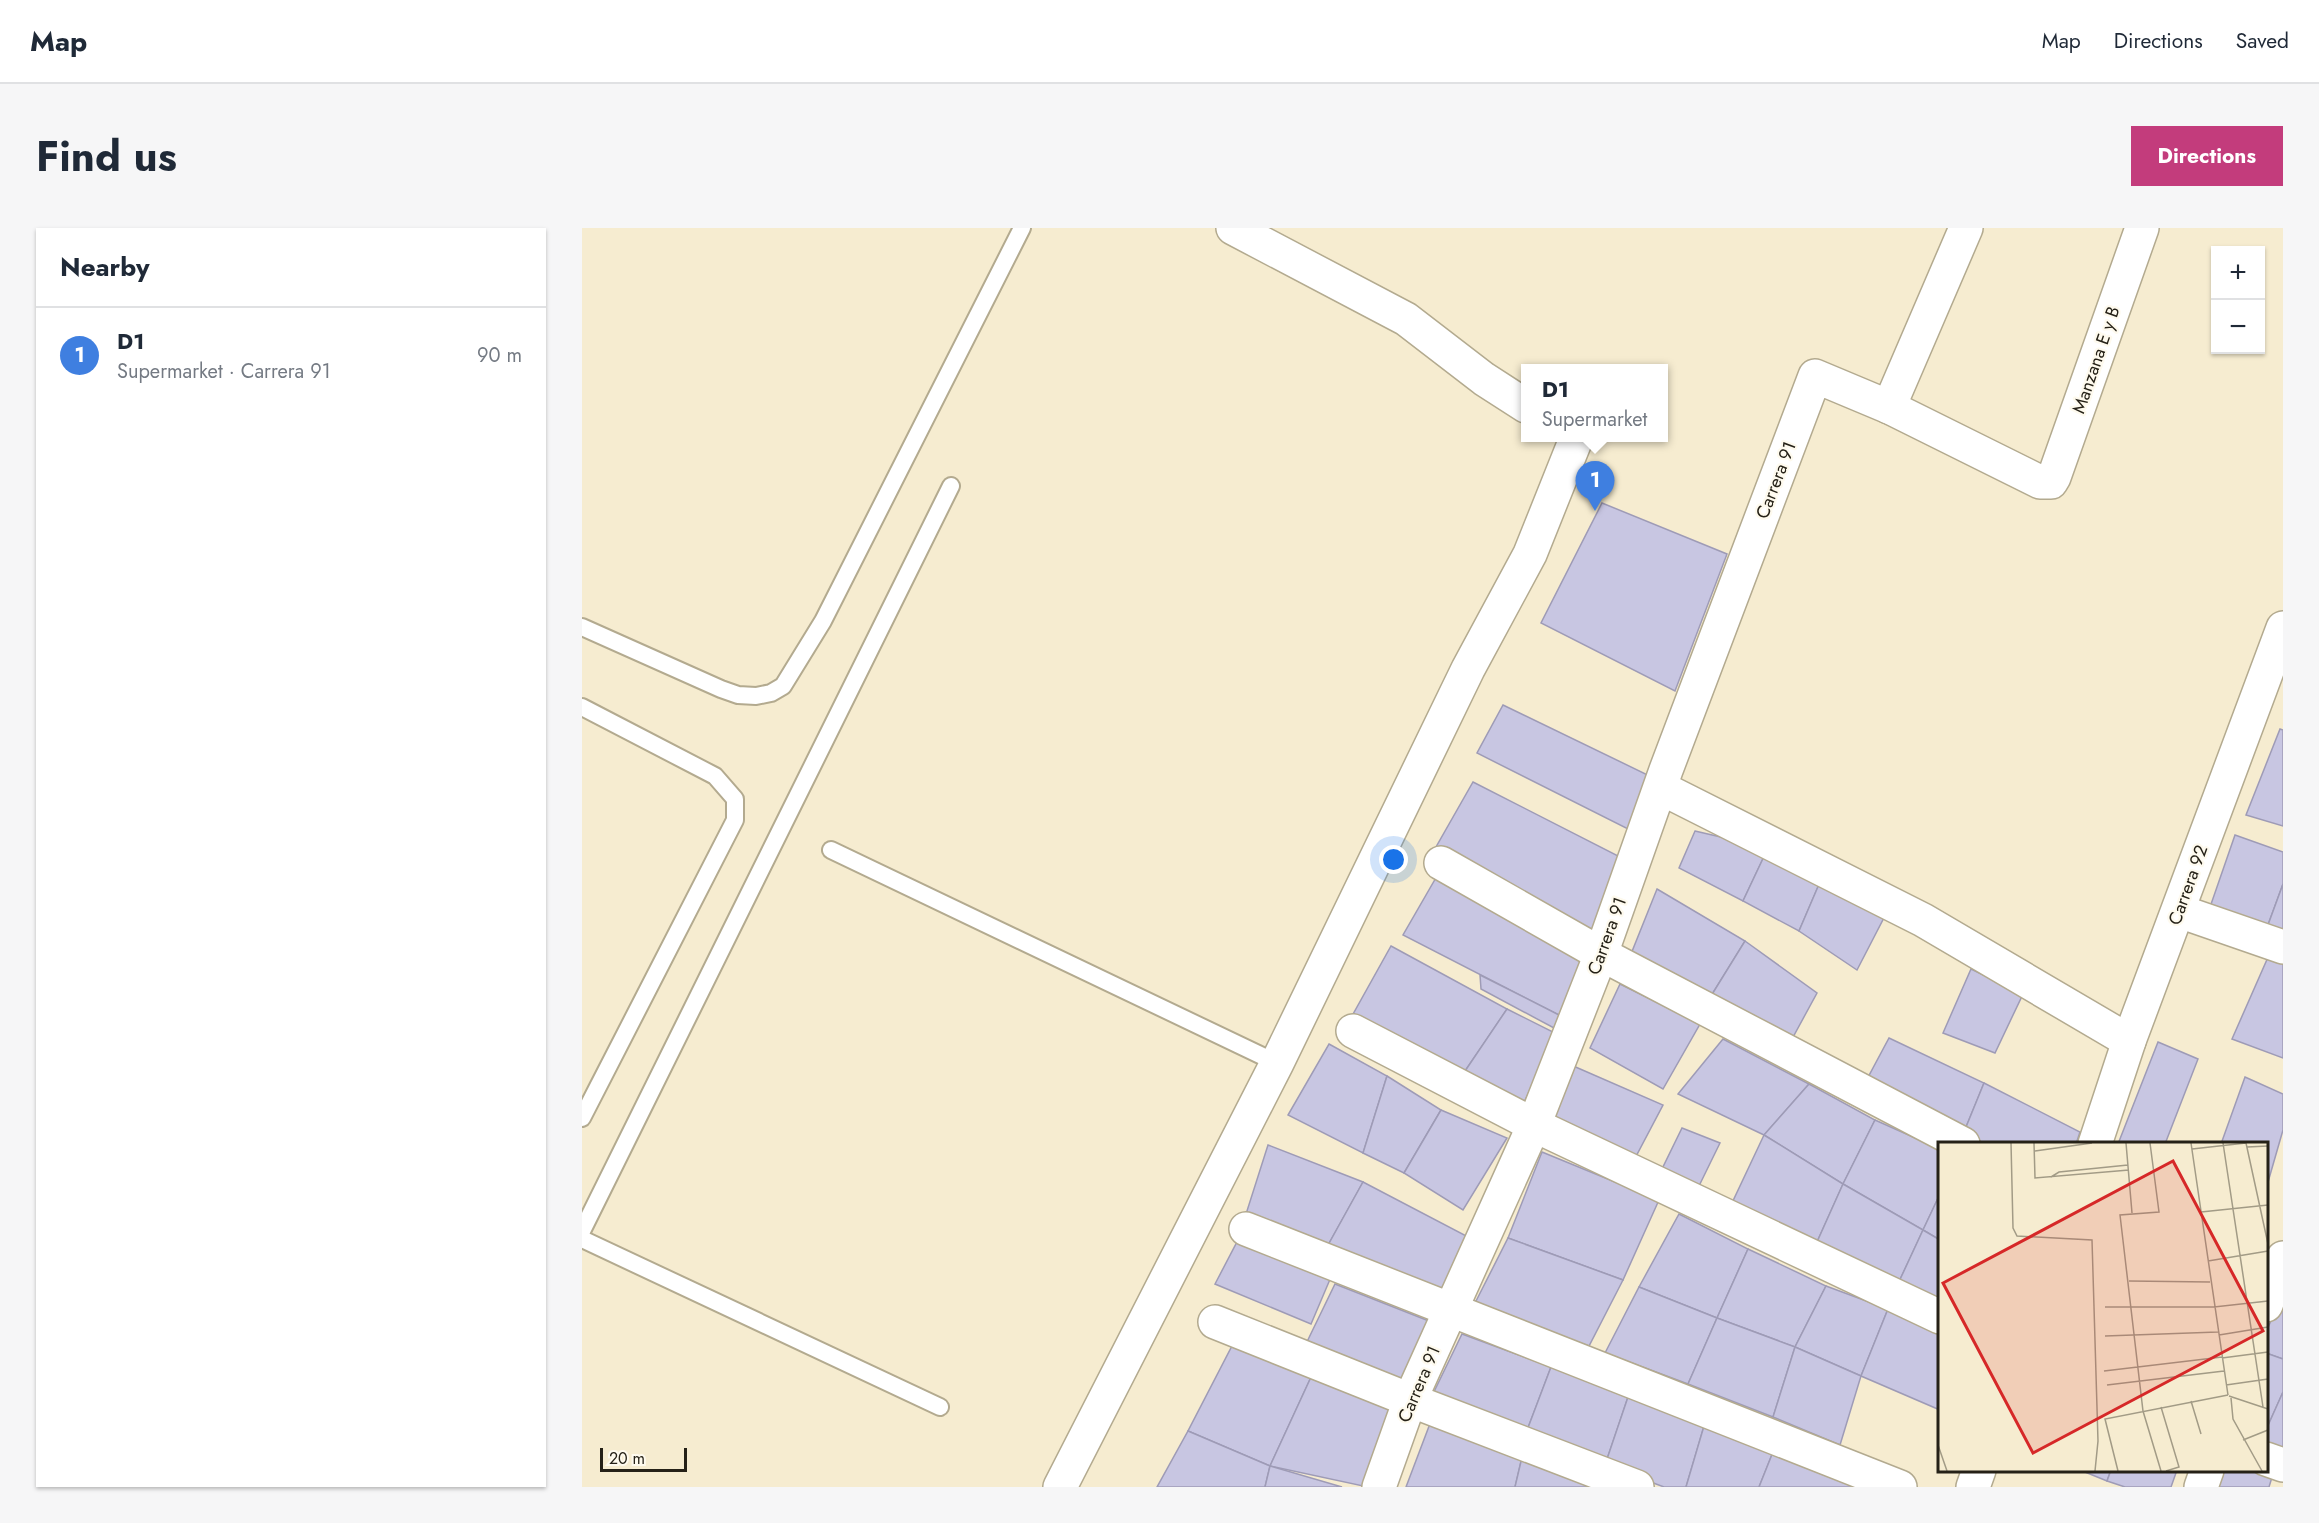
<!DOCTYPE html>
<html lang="en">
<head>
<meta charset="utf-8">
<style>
  body { margin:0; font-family:Jost,sans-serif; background:#f6f6f7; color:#1f2937 }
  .controls { position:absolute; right:18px; top:18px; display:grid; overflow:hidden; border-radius:0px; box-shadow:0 2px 4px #0004 }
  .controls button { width:54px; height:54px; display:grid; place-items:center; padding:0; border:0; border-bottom:2px solid #e0e1e3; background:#fff; color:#1f2937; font:30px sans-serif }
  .scale { position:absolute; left:18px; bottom:15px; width:87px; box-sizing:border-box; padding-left:6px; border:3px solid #252117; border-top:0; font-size:16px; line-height:21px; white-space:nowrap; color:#252117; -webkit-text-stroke:4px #fefaee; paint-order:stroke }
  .you { position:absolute; left:812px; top:632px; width:21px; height:21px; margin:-15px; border:4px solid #fff; border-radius:50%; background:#1a73e8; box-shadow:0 0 0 9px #1a73e833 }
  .badge { display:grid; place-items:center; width:39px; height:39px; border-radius:50%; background:#c33c7c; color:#fff; font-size:20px; font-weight:700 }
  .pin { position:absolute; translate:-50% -50px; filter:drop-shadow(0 2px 3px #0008) }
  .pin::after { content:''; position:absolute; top:32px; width:21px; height:18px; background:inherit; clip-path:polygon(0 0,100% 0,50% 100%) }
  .popup { position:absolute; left:939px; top:136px; width:147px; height:78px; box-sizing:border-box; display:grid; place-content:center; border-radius:0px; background:#fff; filter:drop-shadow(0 2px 4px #0005); font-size:20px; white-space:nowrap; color:#747a83 }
  .popup b { font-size:22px; color:#1f2937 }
  .popup::after { content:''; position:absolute; left:50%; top:100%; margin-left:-12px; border:12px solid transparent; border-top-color:#fff }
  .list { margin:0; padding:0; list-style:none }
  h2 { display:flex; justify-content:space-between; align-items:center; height:78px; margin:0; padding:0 24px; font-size:26px }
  h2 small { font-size:20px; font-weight:400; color:#747a83 }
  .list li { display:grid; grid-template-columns:39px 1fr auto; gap:18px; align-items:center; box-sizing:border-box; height:96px; padding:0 24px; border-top:2px solid #e0e1e3 }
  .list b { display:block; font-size:22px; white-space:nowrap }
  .list p { margin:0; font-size:20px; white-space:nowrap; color:#747a83 }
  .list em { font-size:20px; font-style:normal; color:#747a83 }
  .map { position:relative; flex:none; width:1701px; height:1259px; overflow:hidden; border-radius:0px }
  header { display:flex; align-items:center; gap:36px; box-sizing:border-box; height:84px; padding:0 30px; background:#fff; border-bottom:2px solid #e0e1e3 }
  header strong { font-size:28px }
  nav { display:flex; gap:33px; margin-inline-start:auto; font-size:21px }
  .intro { display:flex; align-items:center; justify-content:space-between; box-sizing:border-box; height:144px; padding:0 36px }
  h1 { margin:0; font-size:42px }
  .button { padding:15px 27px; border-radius:0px; background:#c33c7c; color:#fff; font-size:21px; font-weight:700 }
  main { display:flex; gap:36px; padding:0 36px }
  aside { flex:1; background:#fff; border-radius:0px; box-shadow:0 2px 4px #0004 }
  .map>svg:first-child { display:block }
  .building { fill:#c8c6e2; stroke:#9e9bb6; stroke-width:1.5 }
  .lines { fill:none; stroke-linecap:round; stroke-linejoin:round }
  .lane-casing { stroke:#b3aa8f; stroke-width:20 }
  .street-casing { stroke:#b3aa8f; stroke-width:36 }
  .secondary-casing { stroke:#b3aa8f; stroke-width:36 }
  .lane { stroke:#fff; stroke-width:16 }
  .street { stroke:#fff; stroke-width:33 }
  .secondary { stroke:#fff; stroke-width:33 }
  .labels { text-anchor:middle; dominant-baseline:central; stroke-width:4.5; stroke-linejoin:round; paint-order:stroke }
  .street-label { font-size:18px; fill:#252117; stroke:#fefaee }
  .inset-road { fill:none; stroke:#a29b86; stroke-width:1.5 }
  .view { fill:#d62828; fill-opacity:0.15; stroke:#d62828; stroke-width:3 }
  .inset-edge { fill:none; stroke:#252117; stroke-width:3 }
</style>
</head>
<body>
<header>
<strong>Map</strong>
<nav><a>Map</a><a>Directions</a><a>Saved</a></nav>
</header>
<div class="intro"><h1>Find us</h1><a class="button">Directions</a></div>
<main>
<aside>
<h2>Nearby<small></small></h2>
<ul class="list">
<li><span class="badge" style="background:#3f7fe0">1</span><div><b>D1</b><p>Supermarket · Carrera 91</p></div><em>90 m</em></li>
</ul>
</aside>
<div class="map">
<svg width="1701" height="1259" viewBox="0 0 1701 1259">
  <rect width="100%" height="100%" fill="#f6ecd0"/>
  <g class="building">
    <path d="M1020 275 1145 326 1093 463 959 395Z"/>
    <path d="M921 477 1076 552 1054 605 895 525Z"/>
    <path d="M1698 501 1701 502V598L1664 587Z"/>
    <path d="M891 554 1046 633 1011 705 854 619Z"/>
    <path d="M1113 603 1186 620 1161 673 1097 640Z"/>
    <path d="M1653 607 1701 624V656L1683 705 1627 682Z"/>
    <path d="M1186 620 1241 647 1217 703 1161 673Z"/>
    <path d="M1241 647 1307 680 1275 742 1217 703Z"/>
    <path d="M855 648 1005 730 979 788 821 707Z"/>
    <path d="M1701 656V711L1683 705Z"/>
    <path d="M1075 661 1163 713 1129 768 1049 726Z"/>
    <path d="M1163 713 1235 765 1210 811 1129 768Z"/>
    <path d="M809 718 925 781 879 849 770 788Z"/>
    <path d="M1687 727 1701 732V830L1650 811Z"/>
    <path d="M1389 741 1441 766 1413 825 1361 805Z"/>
    <path d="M898 747 979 788 972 800 899 761Z"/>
    <path d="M1038 756 1118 796 1081 861 1008 820Z"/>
    <path d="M925 781 973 805 938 884 879 849Z"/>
    <path d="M1307 810 1402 855 1382 904 1283 855Z"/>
    <path d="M1141 811 1227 856 1182 907 1096 866Z"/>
    <path d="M1576 814 1616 831 1583 916H1536Z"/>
    <path d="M747 816 805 848 781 925 706 887Z"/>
    <path d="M989 837 1081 877 1051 934 970 898Z"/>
    <path d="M805 848 859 882 822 945 781 925Z"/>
    <path d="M1663 849 1701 866V902L1684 961V916H1639Z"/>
    <path d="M1402 855 1498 904 1494 916H1403L1382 904Z"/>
    <path d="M1227 856 1293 892 1261 956 1182 907Z"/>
    <path d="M859 882 925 910 881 982 822 945Z"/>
    <path d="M1293 892 1358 921V966L1341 1002 1261 956Z"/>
    <path d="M1100 900 1138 915 1115 962 1079 943Z"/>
    <path d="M1182 907 1261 956 1235 1014 1150 975Z"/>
    <path d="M686 917 781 954 745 1019 664 986Z"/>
    <path d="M960 924 1077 972 1041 1052 926 1010Z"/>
    <path d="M781 954 892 1012 861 1072 745 1019Z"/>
    <path d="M1261 956 1341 1002 1315 1058 1235 1014Z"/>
    <path d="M1358 966V1012L1341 1002Z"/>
    <path d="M1097 986 1166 1021 1135 1090 1057 1059Z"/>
    <path d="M1341 1002 1358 1012V1080L1315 1058Z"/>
    <path d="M926 1010 1041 1052 1007 1118 891 1079Z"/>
    <path d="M656 1012 749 1049 729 1096 633 1056Z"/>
    <path d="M1166 1021 1244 1058 1213 1119 1135 1090Z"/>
    <path d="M753 1056 852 1095 816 1162 721 1122Z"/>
    <path d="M1244 1058 1306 1081 1279 1148 1213 1119Z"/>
    <path d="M1057 1059 1135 1090 1106 1156 1023 1125Z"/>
    <path d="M1700 1068 1701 1069V1131L1684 1125V1104Z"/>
    <path d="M1306 1081 1358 1100V1182L1279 1148Z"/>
    <path d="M1135 1090 1213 1119 1191 1189 1106 1156Z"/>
    <path d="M880 1106 969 1139 944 1205 848 1172Z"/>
    <path d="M651 1116 730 1147 688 1238 606 1203Z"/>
    <path d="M1213 1119 1279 1148 1258 1217 1191 1189Z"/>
    <path d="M1684 1125 1701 1131V1164L1684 1202Z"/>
    <path d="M969 1139 1046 1169 1023 1237 944 1205Z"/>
    <path d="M730 1147 812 1180 781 1258 688 1238Z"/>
    <path d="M1701 1164V1221L1684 1216V1202Z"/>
    <path d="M1046 1169 1122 1198 1104 1259H1082L1023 1237Z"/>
    <path d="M849 1193 941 1225 933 1259H824Z"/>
    <path d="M1122 1198 1191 1224 1177 1259H1104Z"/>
    <path d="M606 1203 688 1238 683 1259H575Z"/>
    <path d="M1191 1224 1279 1259H1177Z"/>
    <path d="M941 1225 1036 1259H933Z"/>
    <path d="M688 1238 760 1259H683Z"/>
    <path d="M1498 1242H1529L1525 1253Z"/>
    <path d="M1529 1242H1595L1589 1259H1543L1525 1253Z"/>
    <path d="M1637 1242H1681L1691 1246 1687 1259H1631Z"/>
  </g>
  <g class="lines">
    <defs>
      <g id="lane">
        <path d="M0 399 139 461 156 467 174 468 189 465 201 458 241 393 440 0"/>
        <path d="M0 479 133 548 153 571V592L0 890"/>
        <path d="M249 622 695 835"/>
        <path d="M0 1003 369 258"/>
        <path d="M0 1011 358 1179"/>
      </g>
      <g id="street">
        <path d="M651 0 824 91 902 151 944 178"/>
        <path d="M1307 179 1384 0"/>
        <path d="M1079 560 1341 692 1547 813"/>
        <path d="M859 635 1019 726 1381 916"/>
        <path d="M1597 683 1701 719"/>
        <path d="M771 803 952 897 1358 1089"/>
        <path d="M664 1001 1318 1259"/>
        <path d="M1684 1077 1701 1030"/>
        <path d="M633 1094 828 1172 1055 1259"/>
        <path d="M1684 1231 1701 1237"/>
        <path d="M478 1259 695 835 886 441 948 326 994 211 992 210"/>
        <path d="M797 1259 828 1172 952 897 1019 726 1084 542 1233 148 1307 179 1458 254H1469L1472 249 1560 0"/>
        <path d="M1619 1259 1625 1242"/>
      </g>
      <g id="secondary">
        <path d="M1513 916 1547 813 1701 400"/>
        <path d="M1391 1259 1397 1242"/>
      </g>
    </defs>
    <use href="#lane" class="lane-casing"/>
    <use href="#street" class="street-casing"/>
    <use href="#secondary" class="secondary-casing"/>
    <use href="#lane" class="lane"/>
    <use href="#street" class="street"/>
    <use href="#secondary" class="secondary"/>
  </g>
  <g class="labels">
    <g class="street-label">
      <text transform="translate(1514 132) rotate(-71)">Manzana E y B</text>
      <text transform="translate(1194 252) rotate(-69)">Carrera 91</text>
      <text transform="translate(1606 657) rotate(-70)">Carrera 92</text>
      <text transform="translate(1025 708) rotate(-70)">Carrera 91</text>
      <text transform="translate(837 1156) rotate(-67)">Carrera 91</text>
    </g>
  </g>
  <g transform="translate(1356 914)">
    <rect width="330" height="330" fill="#f6ecd0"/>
    <path class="inset-road" d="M73 1 75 86 79 94 154 98 160 299 157 329M96 1 97 36 191 28M188 1 194 71M212 1 221 70 182 73 205 269 223 329M253 1 290 253M285 1 325 265M308 1 330 102M309 5 330 4M254 7 308 1M97 9 154 1M113 35 121 30 190 23M263 70 330 63M270 119 330 109M191 139 272 140M167 165H276L330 159M281 193 330 185M167 194 280 190M284 216 330 210M166 229 284 215M169 243 286 229M288 243 330 237M291 254 330 267M293 256 295 277 324 329M253 259 263 292M223 265 241 325 228 329M305 298 330 288M0 303 9 329M180 329 167 277 290 253"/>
    <path class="view" d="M235 19 325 189 95 311 5 141Z"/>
    <rect width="330" height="330" class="inset-edge"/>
  </g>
</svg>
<div class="controls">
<button>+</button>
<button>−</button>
</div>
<div class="scale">20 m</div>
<div class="you"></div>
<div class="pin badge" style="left:1013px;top:283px;background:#3f7fe0">1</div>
<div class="popup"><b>D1</b>Supermarket</div>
</div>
</main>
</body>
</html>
